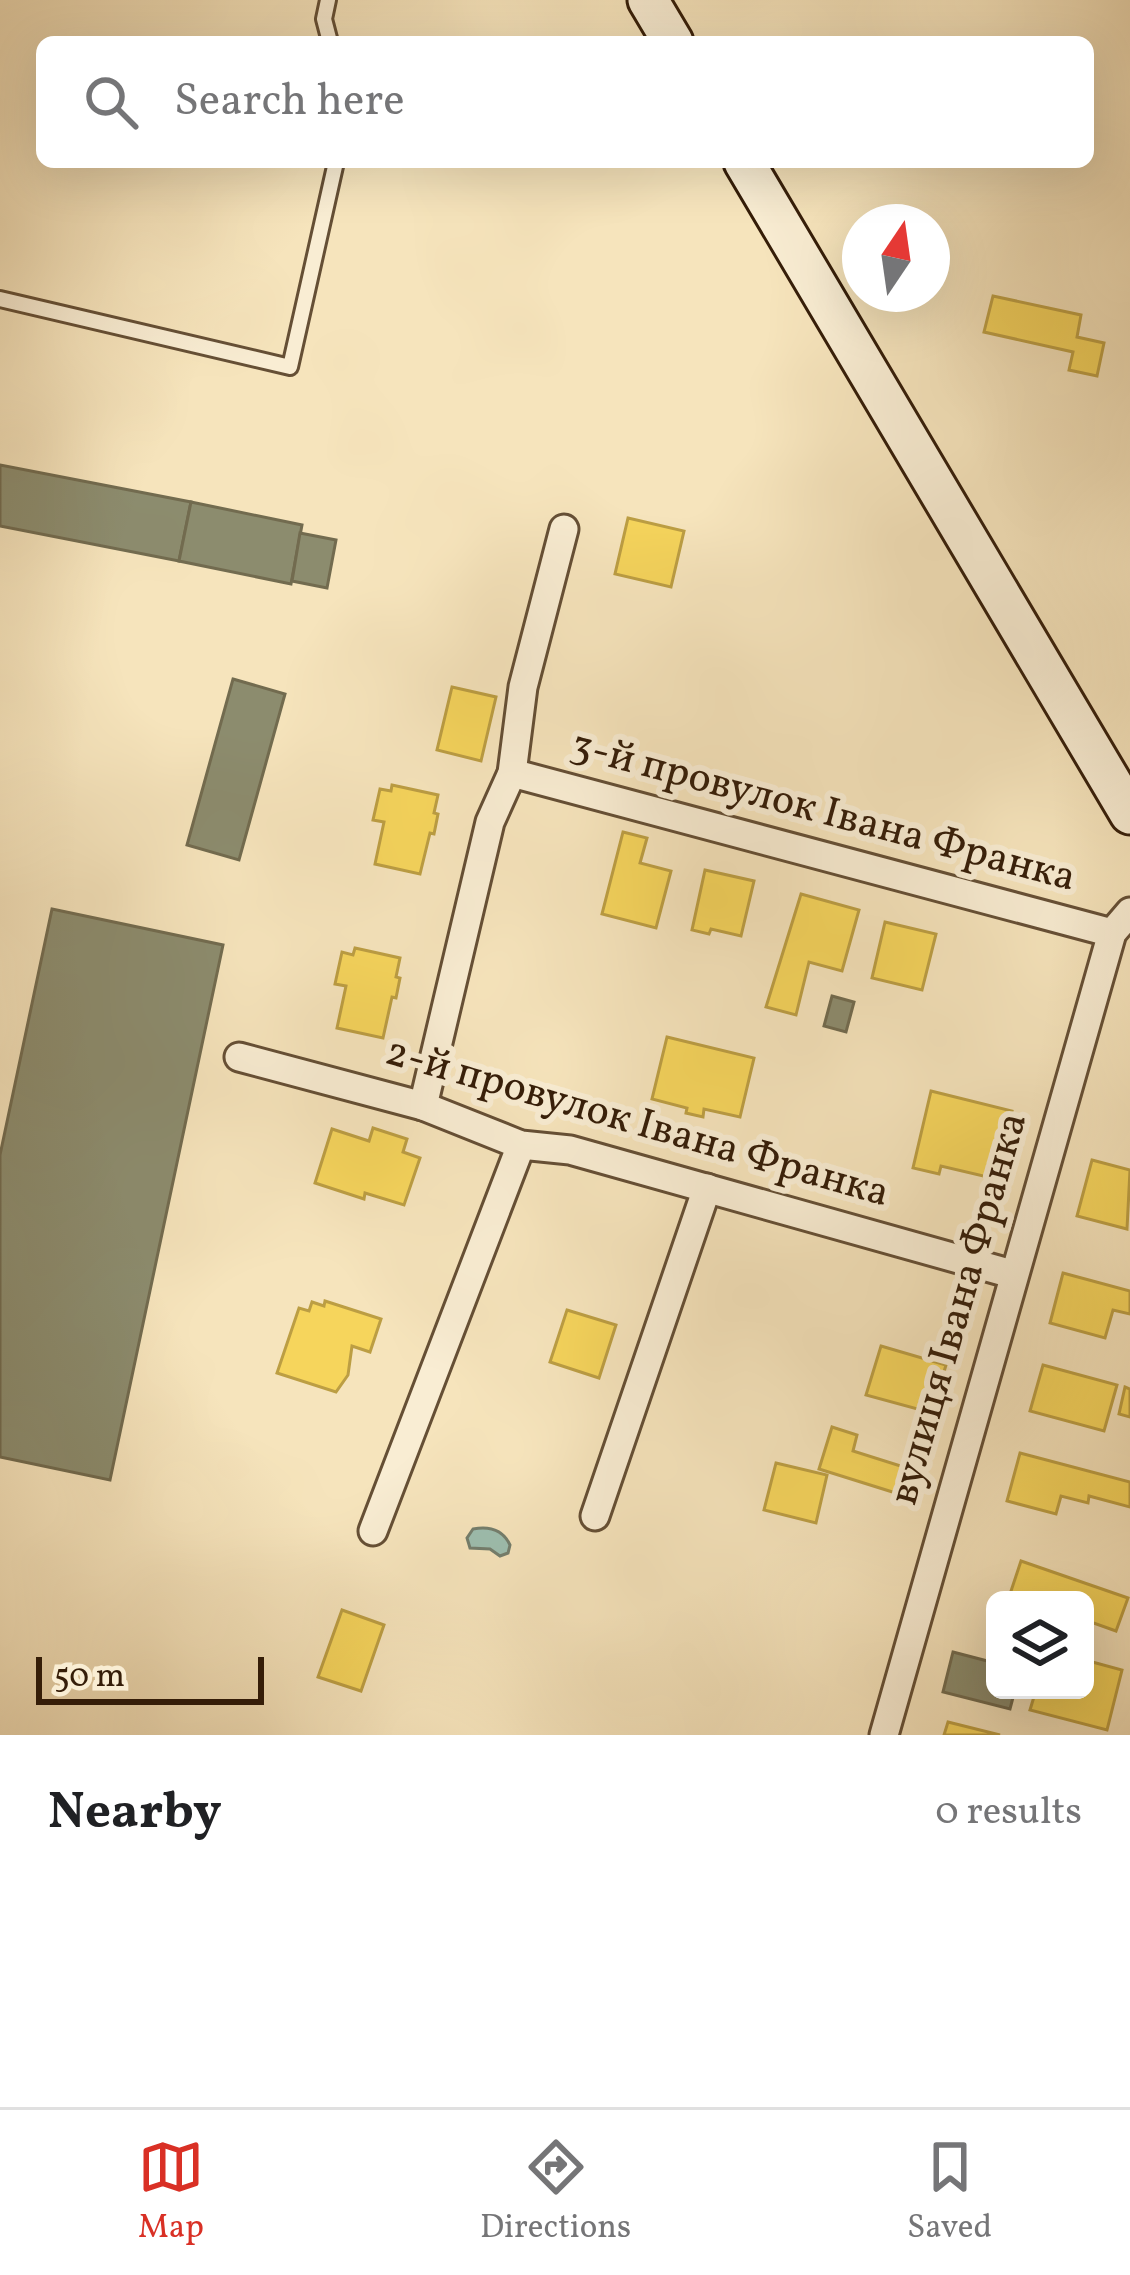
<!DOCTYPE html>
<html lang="en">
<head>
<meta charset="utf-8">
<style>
  body { margin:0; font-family:Vollkorn,serif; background:#f6f6f6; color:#202124 }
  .controls { position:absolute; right:36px; bottom:36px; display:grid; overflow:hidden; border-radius:18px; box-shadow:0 12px 48px #0002 }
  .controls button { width:108px; height:108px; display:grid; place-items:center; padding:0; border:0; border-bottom:3px solid #e0e0e0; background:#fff; color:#202124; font:60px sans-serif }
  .compass { position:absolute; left:842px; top:204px; width:108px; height:108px; border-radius:50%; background:#fff; box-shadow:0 12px 48px #0002; rotate:13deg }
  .scale { position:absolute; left:36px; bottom:30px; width:228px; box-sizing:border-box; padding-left:12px; border:6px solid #351d08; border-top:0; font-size:33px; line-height:42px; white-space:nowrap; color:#351d08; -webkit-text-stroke:9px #f9edd3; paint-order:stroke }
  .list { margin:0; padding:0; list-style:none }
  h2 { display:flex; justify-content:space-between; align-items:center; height:156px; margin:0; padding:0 48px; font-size:51px }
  h2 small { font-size:39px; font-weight:400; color:#757577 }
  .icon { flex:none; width:66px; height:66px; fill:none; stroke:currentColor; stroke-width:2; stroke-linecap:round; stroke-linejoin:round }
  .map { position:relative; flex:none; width:1130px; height:1735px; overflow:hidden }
  .search { position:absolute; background:#fff; box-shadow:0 12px 48px #0002; left:36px; right:36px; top:36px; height:132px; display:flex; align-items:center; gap:30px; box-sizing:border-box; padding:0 42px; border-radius:18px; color:#757577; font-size:45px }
  .sheet { height:372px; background:#fff }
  nav { display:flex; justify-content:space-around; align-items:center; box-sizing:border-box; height:168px; border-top:3px solid #e0e0e0; background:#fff; font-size:33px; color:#757577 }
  nav a { display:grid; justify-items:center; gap:6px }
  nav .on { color:#d93025 }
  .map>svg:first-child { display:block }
  .water { fill:#9dbfb0; stroke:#737e6d; stroke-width:3 }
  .homes { fill:#f6d55c; stroke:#bc9e43; stroke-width:3 }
  .industry { fill:#8c8c6e; stroke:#726b4f; stroke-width:3 }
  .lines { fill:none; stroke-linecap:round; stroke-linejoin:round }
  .lane-casing { stroke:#654f35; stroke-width:20 }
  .street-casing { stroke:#654f35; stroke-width:33 }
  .secondary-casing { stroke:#351d08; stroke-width:45 }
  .lane { stroke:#f9edd3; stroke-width:14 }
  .street { stroke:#f9edd3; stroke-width:27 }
  .secondary { stroke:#f9edd3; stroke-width:39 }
  .labels { text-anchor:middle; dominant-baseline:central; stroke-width:12; stroke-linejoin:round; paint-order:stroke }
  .street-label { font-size:42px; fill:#351d08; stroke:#f9edd3 }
</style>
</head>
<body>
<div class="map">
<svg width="1130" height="1735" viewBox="0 0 1130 1735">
  <rect width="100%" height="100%" fill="#f6e4bc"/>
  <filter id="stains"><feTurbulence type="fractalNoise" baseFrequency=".00167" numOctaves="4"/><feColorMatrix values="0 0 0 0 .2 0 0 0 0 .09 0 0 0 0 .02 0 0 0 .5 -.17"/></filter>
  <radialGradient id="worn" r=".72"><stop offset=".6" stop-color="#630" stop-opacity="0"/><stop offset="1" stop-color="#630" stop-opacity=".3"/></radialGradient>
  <path class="water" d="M473 1529C489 1526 503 1530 510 1545L508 1553 500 1556 490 1549 470 1548 467 1538Z"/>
  <g class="homes">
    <path d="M993 296 1081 315 1077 337 1104 343 1097 376 1069 370 1073 352 984 332Z"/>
    <path d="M628 518 684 531 671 587 615 574Z"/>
    <path d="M452 687 496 697 481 761 437 750Z"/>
    <path d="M392 785 438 795 434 813 438 814 434 834 430 833 420 874 375 864 384 822 373 820 380 789 391 791Z"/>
    <path d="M623 832 647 838 640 863 671 871 656 928 602 914Z"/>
    <path d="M705 870 754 881 741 936 711 929 709 934 692 930Z"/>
    <path d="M801 894 859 910 842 971 809 962 796 1015 766 1007Z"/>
    <path d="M885 922 936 934 922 990 872 978Z"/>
    <path d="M355 948 400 958 396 977 400 978 396 998 392 997 383 1038 337 1028 346 986 335 984 342 952 353 955Z"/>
    <path d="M667 1037 754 1058 740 1117 704 1109 703 1117 686 1113 687 1108 652 1099Z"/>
    <path d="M931 1091 1012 1111 996 1179 941 1166 939 1174 913 1168Z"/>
    <path d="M373 1128 407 1139 403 1152 420 1158 404 1205 365 1193 364 1199 315 1183 332 1129 369 1141Z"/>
    <path d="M1092 1160 1130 1170 1127 1229 1077 1216Z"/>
    <path d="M1063 1273 1130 1291V1314L1113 1310 1105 1338 1050 1323Z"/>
    <path d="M325 1301 381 1319 370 1352 352 1346 348 1375 336 1392 277 1373 299 1308 309 1311 312 1302 324 1306Z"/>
    <path d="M567 1310 616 1325 599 1378 550 1362Z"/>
    <path d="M881 1346 946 1365 932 1413 866 1395Z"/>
    <path d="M1043 1365 1117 1385 1104 1431 1030 1411Z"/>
    <path d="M1125 1387 1130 1389V1417L1119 1414Z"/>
    <path d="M832 1427 857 1435 853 1451 907 1468 899 1494 819 1469Z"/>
    <path d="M1020 1453 1130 1482V1507L1089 1496 1088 1503 1061 1496 1056 1514 1007 1501Z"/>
    <path d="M776 1463 827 1475 816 1523 764 1510Z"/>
    <path d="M1021 1561 1128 1598 1116 1631 1085 1620V1600H1027L1010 1594Z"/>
    <path d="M342 1610 384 1625 361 1691 318 1677Z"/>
    <path d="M1085 1660 1122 1670 1107 1730 1030 1710 1036 1690H1085Z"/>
    <path d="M948 1722 1000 1735H944Z"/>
  </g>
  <g class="industry">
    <path d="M0 465 191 502 179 561 0 526Z"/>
    <path d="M191 502 302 525 291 584 179 561Z"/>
    <path d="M300 533 336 540 327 588 292 581Z"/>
    <path d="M233 679 285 694 239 860 187 845Z"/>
    <path d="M52 909 223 945 110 1480 0 1457V1155Z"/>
    <path d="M832 996 854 1002 846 1032 824 1026Z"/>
    <path d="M953 1652 995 1663V1690H1015L1010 1709 943 1692Z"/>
  </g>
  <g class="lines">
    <defs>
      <g id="lane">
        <path d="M328 0 324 19 330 42"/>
        <path d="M0 299 290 367 336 162"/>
      </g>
      <g id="street">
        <path d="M512 773 1112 933"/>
        <path d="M239 1057 423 1106 521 1145 570 1150 1012 1274"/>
        <path d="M423 1106 490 822 512 773 523 687 564 529"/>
        <path d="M595 1516 707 1188"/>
        <path d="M373 1531 521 1145"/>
        <path d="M884 1735 1112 933 1130 912"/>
      </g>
      <g id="secondary">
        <path d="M648 0 673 42"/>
        <path d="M744 162 1130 814"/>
      </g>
    </defs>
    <use href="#lane" class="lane-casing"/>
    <use href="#street" class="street-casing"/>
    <use href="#secondary" class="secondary-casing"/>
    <use href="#lane" class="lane"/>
    <use href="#street" class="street"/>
    <use href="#secondary" class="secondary"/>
  </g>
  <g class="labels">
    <g class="street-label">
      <text transform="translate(823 813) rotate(15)">3-й провулок Івана Франка</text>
      <text transform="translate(637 1124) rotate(16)">2-й провулок Івана Франка</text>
      <text transform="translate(960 1309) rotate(-74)">вулиця Івана Франка</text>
    </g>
  </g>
  <rect width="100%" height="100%" filter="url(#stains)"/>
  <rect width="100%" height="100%" fill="url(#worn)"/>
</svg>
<div class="controls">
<button><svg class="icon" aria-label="layers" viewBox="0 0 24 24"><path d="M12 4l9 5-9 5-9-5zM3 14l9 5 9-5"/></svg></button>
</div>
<svg class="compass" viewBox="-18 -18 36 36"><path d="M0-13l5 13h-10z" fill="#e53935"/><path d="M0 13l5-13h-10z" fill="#757577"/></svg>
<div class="scale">50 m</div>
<div class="search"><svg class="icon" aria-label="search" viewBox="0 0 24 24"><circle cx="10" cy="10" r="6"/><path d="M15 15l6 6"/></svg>Search here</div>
</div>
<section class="sheet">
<h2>Nearby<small>0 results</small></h2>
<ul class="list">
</ul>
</section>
<nav>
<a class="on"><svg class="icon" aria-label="map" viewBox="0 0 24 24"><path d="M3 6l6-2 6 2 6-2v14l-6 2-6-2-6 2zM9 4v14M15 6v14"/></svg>Map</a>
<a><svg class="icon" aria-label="directions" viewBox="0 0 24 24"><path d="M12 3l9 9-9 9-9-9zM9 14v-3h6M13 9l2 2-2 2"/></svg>Directions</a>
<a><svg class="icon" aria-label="saved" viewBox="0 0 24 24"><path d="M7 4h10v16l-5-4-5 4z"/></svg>Saved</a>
</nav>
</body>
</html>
